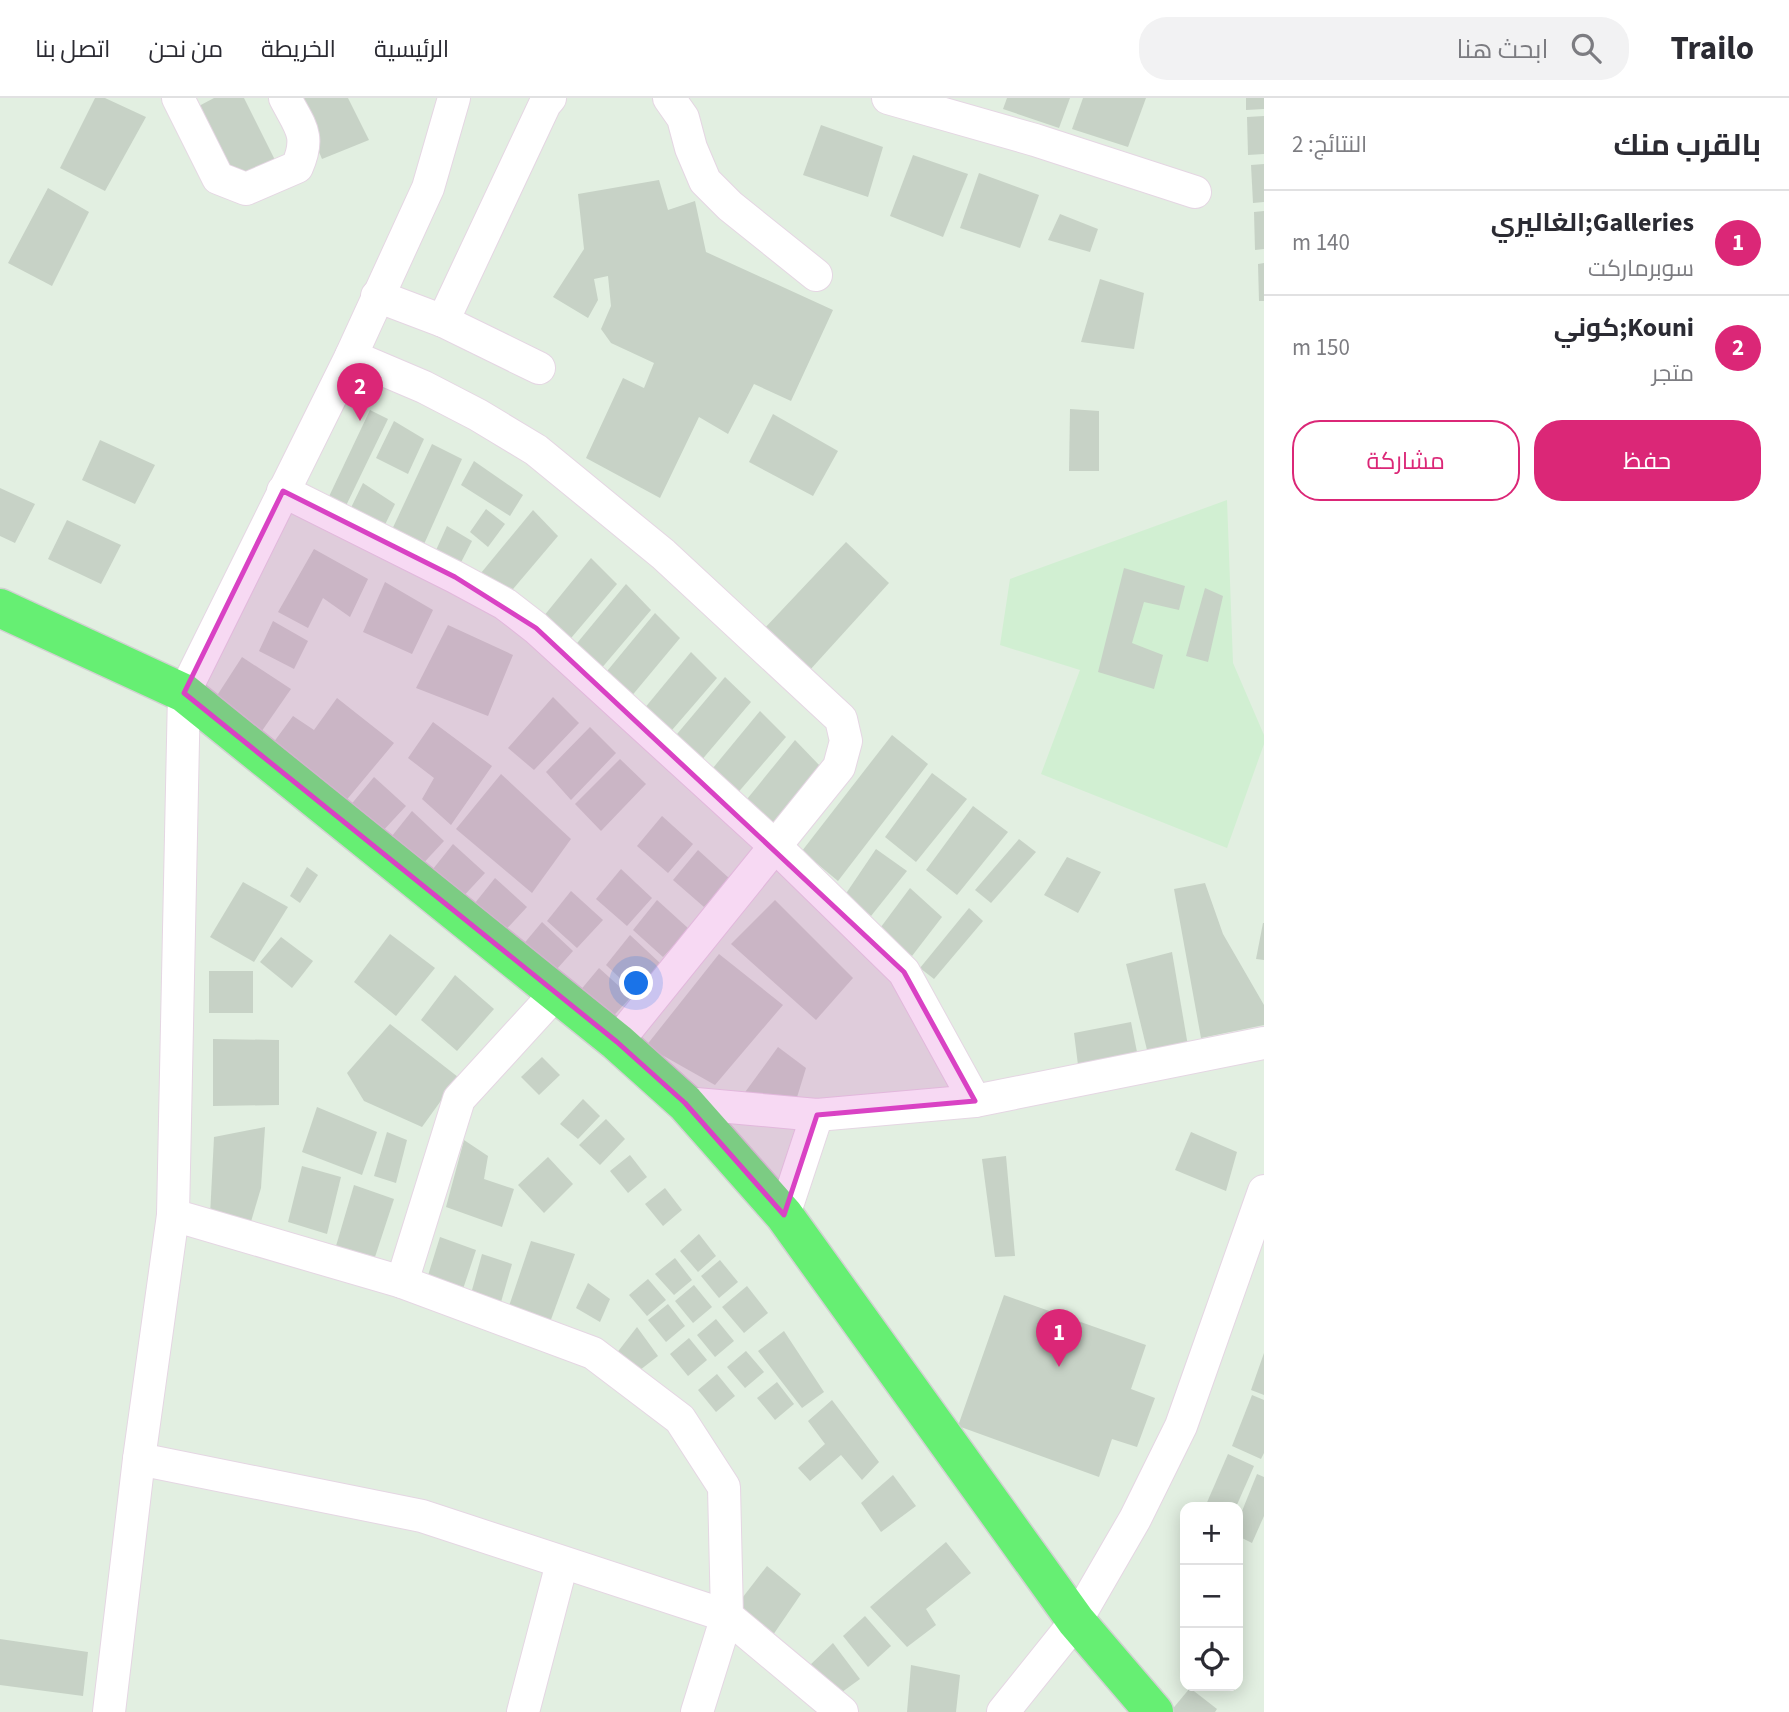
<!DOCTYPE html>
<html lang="ar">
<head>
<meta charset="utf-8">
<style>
  body { margin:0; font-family:"Source Sans 3",Cairo,sans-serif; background:#f2f2f3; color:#2b2b33; direction:rtl }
  .controls { position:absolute; right:21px; bottom:21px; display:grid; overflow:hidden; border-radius:14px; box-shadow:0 4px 18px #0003 }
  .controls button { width:63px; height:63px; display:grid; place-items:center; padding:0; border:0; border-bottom:2px solid #e1e1e2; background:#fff; color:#2b2b33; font:35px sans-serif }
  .you { position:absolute; left:637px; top:886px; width:24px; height:24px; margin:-18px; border:5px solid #fff; border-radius:50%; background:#1a73e8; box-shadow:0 0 0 10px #1a73e833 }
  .badge { display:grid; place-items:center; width:46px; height:46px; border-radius:50%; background:#db2777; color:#fff; font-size:23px; font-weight:700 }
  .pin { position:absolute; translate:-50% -58px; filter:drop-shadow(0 2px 4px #0008) }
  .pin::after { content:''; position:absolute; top:37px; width:24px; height:21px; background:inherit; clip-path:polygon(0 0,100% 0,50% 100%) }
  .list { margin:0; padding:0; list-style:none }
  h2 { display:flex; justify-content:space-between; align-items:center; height:91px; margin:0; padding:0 28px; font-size:30px }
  h2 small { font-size:23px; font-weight:400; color:#7c7c81 }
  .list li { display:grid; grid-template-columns:46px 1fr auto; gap:21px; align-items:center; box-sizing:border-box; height:105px; padding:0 28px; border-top:2px solid #e1e1e2 }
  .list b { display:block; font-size:26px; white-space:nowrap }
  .list p { margin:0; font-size:23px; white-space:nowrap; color:#7c7c81 }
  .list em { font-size:23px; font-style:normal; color:#7c7c81 }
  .actions { display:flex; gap:14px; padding:21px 28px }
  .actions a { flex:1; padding:16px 0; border:2px solid #db2777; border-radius:28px; text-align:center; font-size:24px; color:#db2777 }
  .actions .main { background:#db2777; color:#fff }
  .icon { flex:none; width:38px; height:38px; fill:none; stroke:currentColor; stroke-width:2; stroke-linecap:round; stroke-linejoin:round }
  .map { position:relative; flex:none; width:1264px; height:1614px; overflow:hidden; direction:ltr }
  header { display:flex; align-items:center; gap:42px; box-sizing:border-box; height:98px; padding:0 35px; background:#fff; border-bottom:2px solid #e1e1e2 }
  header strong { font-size:33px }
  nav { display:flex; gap:38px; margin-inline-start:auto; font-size:24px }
  .search { width:490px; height:63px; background:#f2f2f3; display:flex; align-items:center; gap:18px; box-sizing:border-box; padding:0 24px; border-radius:28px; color:#7c7c81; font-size:26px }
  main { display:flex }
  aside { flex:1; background:#fff }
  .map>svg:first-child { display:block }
  .education { fill:#d1efd2 }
  .building { fill:#c7d2c6 }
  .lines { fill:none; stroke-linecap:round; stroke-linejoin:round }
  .minor-casing { stroke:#e5d6e3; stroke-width:34 }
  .major-casing { stroke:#d1d1d1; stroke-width:41 }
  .minor { stroke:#fff; stroke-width:32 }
  .major { stroke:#66ef73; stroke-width:38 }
  .marked { fill:#d942c4; fill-opacity:0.2; stroke:#d942c4; stroke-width:5; stroke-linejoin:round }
</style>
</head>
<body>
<header>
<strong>Trailo</strong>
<div class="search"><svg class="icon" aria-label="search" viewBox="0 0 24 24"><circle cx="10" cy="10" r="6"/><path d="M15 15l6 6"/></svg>ابحث هنا</div>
<nav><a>الرئيسية</a><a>الخريطة</a><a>من نحن</a><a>اتصل بنا</a></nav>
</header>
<main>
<aside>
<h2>بالقرب منك<small>النتائج: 2</small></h2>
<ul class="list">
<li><span class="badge">1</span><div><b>Galleries;الغاليري</b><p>سوبرماركت</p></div><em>140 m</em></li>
<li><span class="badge">2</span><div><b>Kouni;كوني</b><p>متجر</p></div><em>150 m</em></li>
</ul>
<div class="actions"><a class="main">حفظ</a><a>مشاركة</a></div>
</aside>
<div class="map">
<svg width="1264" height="1614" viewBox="0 0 1264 1614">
  <rect width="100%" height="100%" fill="#e2efe1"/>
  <path class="education" d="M1227 402 1233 565 1264 637V646L1227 750 1041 676 1080 572 1000 547 1010 481Z"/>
  <g class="building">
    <path d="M95 0H105L146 19 105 93 60 70Z"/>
    <path d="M214 0H244L276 64 236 82 197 9Z"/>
    <path d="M296 0H348L369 42 322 61Z"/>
    <path d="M1007 0H1070L1059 30 1003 11Z"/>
    <path d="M1083 0H1146L1128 49 1072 31Z"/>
    <path d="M1246 0H1264V11L1246 12Z"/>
    <path d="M1264 18V56L1248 57 1247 19Z"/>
    <path d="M821 27 883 49 868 99 803 77Z"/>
    <path d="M913 57 968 76 943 139 890 118Z"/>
    <path d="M1264 66V104L1253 105 1251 67Z"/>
    <path d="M979 75 1039 97 1020 150 960 130Z"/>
    <path d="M659 82 668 112 695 103 706 154 833 212 791 303 754 286 728 336 699 319 660 400 586 360 623 280 644 290 654 265 611 245 601 231 611 208 608 178 594 181 598 202 588 220 553 199 584 151 578 96Z"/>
    <path d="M48 90 89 114 52 188 8 165Z"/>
    <path d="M1264 113V151L1255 152 1254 114Z"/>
    <path d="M1060 116 1098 131 1090 154 1048 142Z"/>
    <path d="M1264 165V203H1259L1258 166Z"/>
    <path d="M1100 181 1144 195 1134 251 1081 244Z"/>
    <path d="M1070 311 1099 313V373H1069Z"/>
    <path d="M370 312 388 321 341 418 324 409Z"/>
    <path d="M773 316 838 353 813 398 749 364Z"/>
    <path d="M394 323 424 341 408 376 376 360Z"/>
    <path d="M100 342 155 367 135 406 82 382Z"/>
    <path d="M432 346 462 361 421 453 389 438Z"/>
    <path d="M474 363 523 397 510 418 461 387Z"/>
    <path d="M363 385 395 406 380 437 347 418Z"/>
    <path d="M0 390 35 406 15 445 0 438Z"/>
    <path d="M486 411 505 426 488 449 470 434Z"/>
    <path d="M533 412 558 438 508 497 481 475Z"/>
    <path d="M67 422 121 447 101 486 48 461Z"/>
    <path d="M447 428 472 443 456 474 432 461Z"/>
    <path d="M846 444 889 485 809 573 763 532Z"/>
    <path d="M314 451 368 481 350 519 323 500 308 530 278 514Z"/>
    <path d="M591 460 617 486 566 546 539 524Z"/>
    <path d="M1124 470 1185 488 1179 512 1144 504 1132 545 1163 557 1154 591 1098 574Z"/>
    <path d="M385 484 433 512 412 556 363 534Z"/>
    <path d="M626 486 651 512 600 572 573 550Z"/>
    <path d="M1205 490 1223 498 1208 564 1186 558Z"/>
    <path d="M655 515 680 540 630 600 603 578Z"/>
    <path d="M273 523 308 543 294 571 259 553Z"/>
    <path d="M448 527 513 557 488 618 416 590Z"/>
    <path d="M691 554 717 580 666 639 639 617Z"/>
    <path d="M242 559 291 591 257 640 209 610Z"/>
    <path d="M725 579 751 604 700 664 672 642Z"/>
    <path d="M553 599 579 625 534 672 508 650Z"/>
    <path d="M337 600 394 645 339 711 265 656 293 618 314 632Z"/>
    <path d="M760 613 786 639 735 698 708 676Z"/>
    <path d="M433 624 492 668 451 727 422 701 434 680 408 660Z"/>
    <path d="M590 629 616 655 571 702 546 674Z"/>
    <path d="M892 637 928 666 838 783 802 753Z"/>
    <path d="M795 642 821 669 770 728 743 706Z"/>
    <path d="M620 661 646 686 601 733 575 706Z"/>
    <path d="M932 675 967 701 916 764 885 739Z"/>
    <path d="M501 676 571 741 532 795 456 731Z"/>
    <path d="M374 679 406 708 380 736 349 709Z"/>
    <path d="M973 708 1008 734 957 797 926 772Z"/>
    <path d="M412 713 444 743 418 771 388 743Z"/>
    <path d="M662 718 693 746 668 775 637 748Z"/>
    <path d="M1019 741 1036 754 991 805 975 792Z"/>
    <path d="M453 746 485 775 459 803 429 776Z"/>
    <path d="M876 751 907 773 871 818 845 797Z"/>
    <path d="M698 752 730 781 704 809 673 782Z"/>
    <path d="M1067 759 1101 774 1078 815 1044 797Z"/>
    <path d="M307 769 318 777 300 805 290 798Z"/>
    <path d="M621 771 652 800 627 828 596 801Z"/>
    <path d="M495 780 527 809 501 837 471 810Z"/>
    <path d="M243 784 288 809 254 864 210 839Z"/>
    <path d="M1205 785 1223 836 1264 907V927L1201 940 1174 791Z"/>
    <path d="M910 790 942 819 912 858 878 833Z"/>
    <path d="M571 793 603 822 577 850 547 823Z"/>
    <path d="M657 802 689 831 663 859 633 832Z"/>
    <path d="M775 802 853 880 816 922 731 846Z"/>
    <path d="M969 810 983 823 934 881 920 870Z"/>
    <path d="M542 824 573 853 548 881 517 854Z"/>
    <path d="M1263 825H1264V862L1256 861Z"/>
    <path d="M390 836 435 870 396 918 354 884Z"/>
    <path d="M630 837 661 866 636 895 606 867Z"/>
    <path d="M281 839 313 863 292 890 260 864Z"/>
    <path d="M1172 854 1188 948 1148 956 1126 866Z"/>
    <path d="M719 856 783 907 715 987 646 948Z"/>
    <path d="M599 870 631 899 605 927 574 900Z"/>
    <rect x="209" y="873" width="44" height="42"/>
    <path d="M455 877 494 911 457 953 421 922Z"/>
    <path d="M1131 924 1138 959 1079 975 1074 935Z"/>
    <path d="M390 926 458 979 422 1029 364 1003 347 975Z"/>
    <path d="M213 941 279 942V1007L213 1008Z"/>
    <path d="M778 949 806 970 794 1009 743 997Z"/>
    <path d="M542 959 560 977 539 997 521 979Z"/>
    <path d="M583 1001 600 1018 578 1041 560 1026Z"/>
    <path d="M317 1009 377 1034 362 1077 302 1054Z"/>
    <path d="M606 1021 625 1041 600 1067 579 1047Z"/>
    <path d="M265 1029 261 1090 250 1127 210 1118 214 1039Z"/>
    <path d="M387 1034 407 1042 396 1085 374 1078Z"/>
    <path d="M1191 1034 1237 1054 1226 1093 1175 1072Z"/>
    <path d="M464 1042 488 1058 484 1081 514 1091 502 1129 446 1109Z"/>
    <path d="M630 1057 647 1079 628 1095 610 1073Z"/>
    <path d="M1006 1058 1015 1158 995 1159 982 1061Z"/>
    <path d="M548 1059 573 1086 544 1115 518 1087Z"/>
    <path d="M302 1068 341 1079 327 1136 288 1124Z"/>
    <path d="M354 1087 394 1101 375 1159 336 1148Z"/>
    <path d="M665 1090 682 1112 663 1128 645 1106Z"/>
    <path d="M699 1136 716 1158 698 1174 680 1153Z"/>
    <path d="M440 1139 476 1152 461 1197 425 1187Z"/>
    <path d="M531 1143 575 1156 549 1227 508 1211Z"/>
    <path d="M482 1156 512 1166 499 1211 469 1203Z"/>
    <path d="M675 1160 692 1182 674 1197 655 1176Z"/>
    <path d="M720 1162 738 1184 719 1200 701 1178Z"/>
    <path d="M648 1181 666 1202 647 1218 629 1197Z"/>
    <path d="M588 1185 610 1201 600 1224 576 1210Z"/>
    <path d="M694 1187 712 1209 693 1225 675 1203Z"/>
    <path d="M747 1188 768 1215 744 1235 722 1209Z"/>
    <path d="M1004 1197 1146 1247 1131 1291 1155 1300 1137 1349 1112 1341 1099 1379 958 1328Z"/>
    <path d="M668 1206 685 1228 666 1244 648 1222Z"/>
    <path d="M716 1221 734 1243 715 1259 697 1237Z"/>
    <path d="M637 1229 658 1258 631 1279 609 1265Z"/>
    <path d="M784 1233 824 1294 802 1310 758 1253Z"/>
    <path d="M689 1240 707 1262 688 1278 670 1256Z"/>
    <path d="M746 1253 764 1274 745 1290 727 1269Z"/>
    <path d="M1264 1255V1297L1251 1292Z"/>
    <path d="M717 1276 735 1298 716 1314 698 1292Z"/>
    <path d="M777 1284 794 1306 775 1322 757 1300Z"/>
    <path d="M1252 1297 1264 1302V1355L1261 1361 1232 1348Z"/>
    <path d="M832 1302 879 1364 862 1382 841 1357 810 1383 798 1370 825 1346 808 1323Z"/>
    <path d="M1228 1356 1254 1368 1236 1409H1205Z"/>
    <path d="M1257 1376 1264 1379V1418L1252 1445 1238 1438V1423Z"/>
    <path d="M893 1377 916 1408 881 1434 861 1405Z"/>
    <path d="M946 1444 971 1475 926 1511 936 1527 907 1549 870 1509Z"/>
    <path d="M767 1468 801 1496 773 1537 736 1508Z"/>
    <path d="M865 1518 891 1548 868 1569 843 1538Z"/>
    <path d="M0 1541 88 1554 83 1598 0 1587Z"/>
    <path d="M833 1545 860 1581 842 1594 808 1569Z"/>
    <path d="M911 1567 960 1577 956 1614H907Z"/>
    <path d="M1190 1590 1217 1611 1215 1614H1170Z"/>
  </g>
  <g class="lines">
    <defs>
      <g id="minor">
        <path d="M178 0 218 80 246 91 297 69C311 37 300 29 285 0"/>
        <path d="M669 0 683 20 691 50 705 83 730 108 816 177"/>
        <path d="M888 0 1035 42 1195 94"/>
        <path d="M377 198 443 223 539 270"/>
        <path d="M443 223 545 6 550 0"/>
        <path d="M351 258 424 289 478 317 536 352 663 456 841 621 846 643 839 669 617 944"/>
        <path d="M283 393 455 479 505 506 536 530 776 749 904 874 975 1003"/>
        <path d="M685 1005 817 1017 975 1003 1264 945"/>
        <path d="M173 1117 402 1184 593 1255 680 1321 724 1389 727 1518 842 1614"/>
        <path d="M784 1117 817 1017"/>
        <path d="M402 1184 459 1001 556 895"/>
        <path d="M139 1361 422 1418 727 1518 697 1614"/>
        <path d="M109 1614 139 1361 173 1117 184 595 351 258 428 90 454 0"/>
        <path d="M523 1614 562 1465"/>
        <path d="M1003 1614 1076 1523 1135 1421 1181 1328 1264 1093"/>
      </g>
      <path id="major" d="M0 510 184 595 617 944 685 1005 784 1117 1076 1523 1154 1614"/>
    </defs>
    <use href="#minor" class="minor-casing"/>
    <use href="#major" class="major-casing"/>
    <use href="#minor" class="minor"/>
    <use href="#major" class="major"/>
  </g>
  <path class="marked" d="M283 393 455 479 536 530 904 874 975 1003 817 1017 784 1117 685 1005 617 944 184 595Z"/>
</svg>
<div class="controls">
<button>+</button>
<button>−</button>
<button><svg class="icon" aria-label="locate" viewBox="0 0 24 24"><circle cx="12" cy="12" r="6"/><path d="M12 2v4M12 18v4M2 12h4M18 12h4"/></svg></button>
</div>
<div class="you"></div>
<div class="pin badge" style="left:1059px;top:1269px">1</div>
<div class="pin badge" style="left:360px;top:323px">2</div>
</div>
</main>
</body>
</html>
